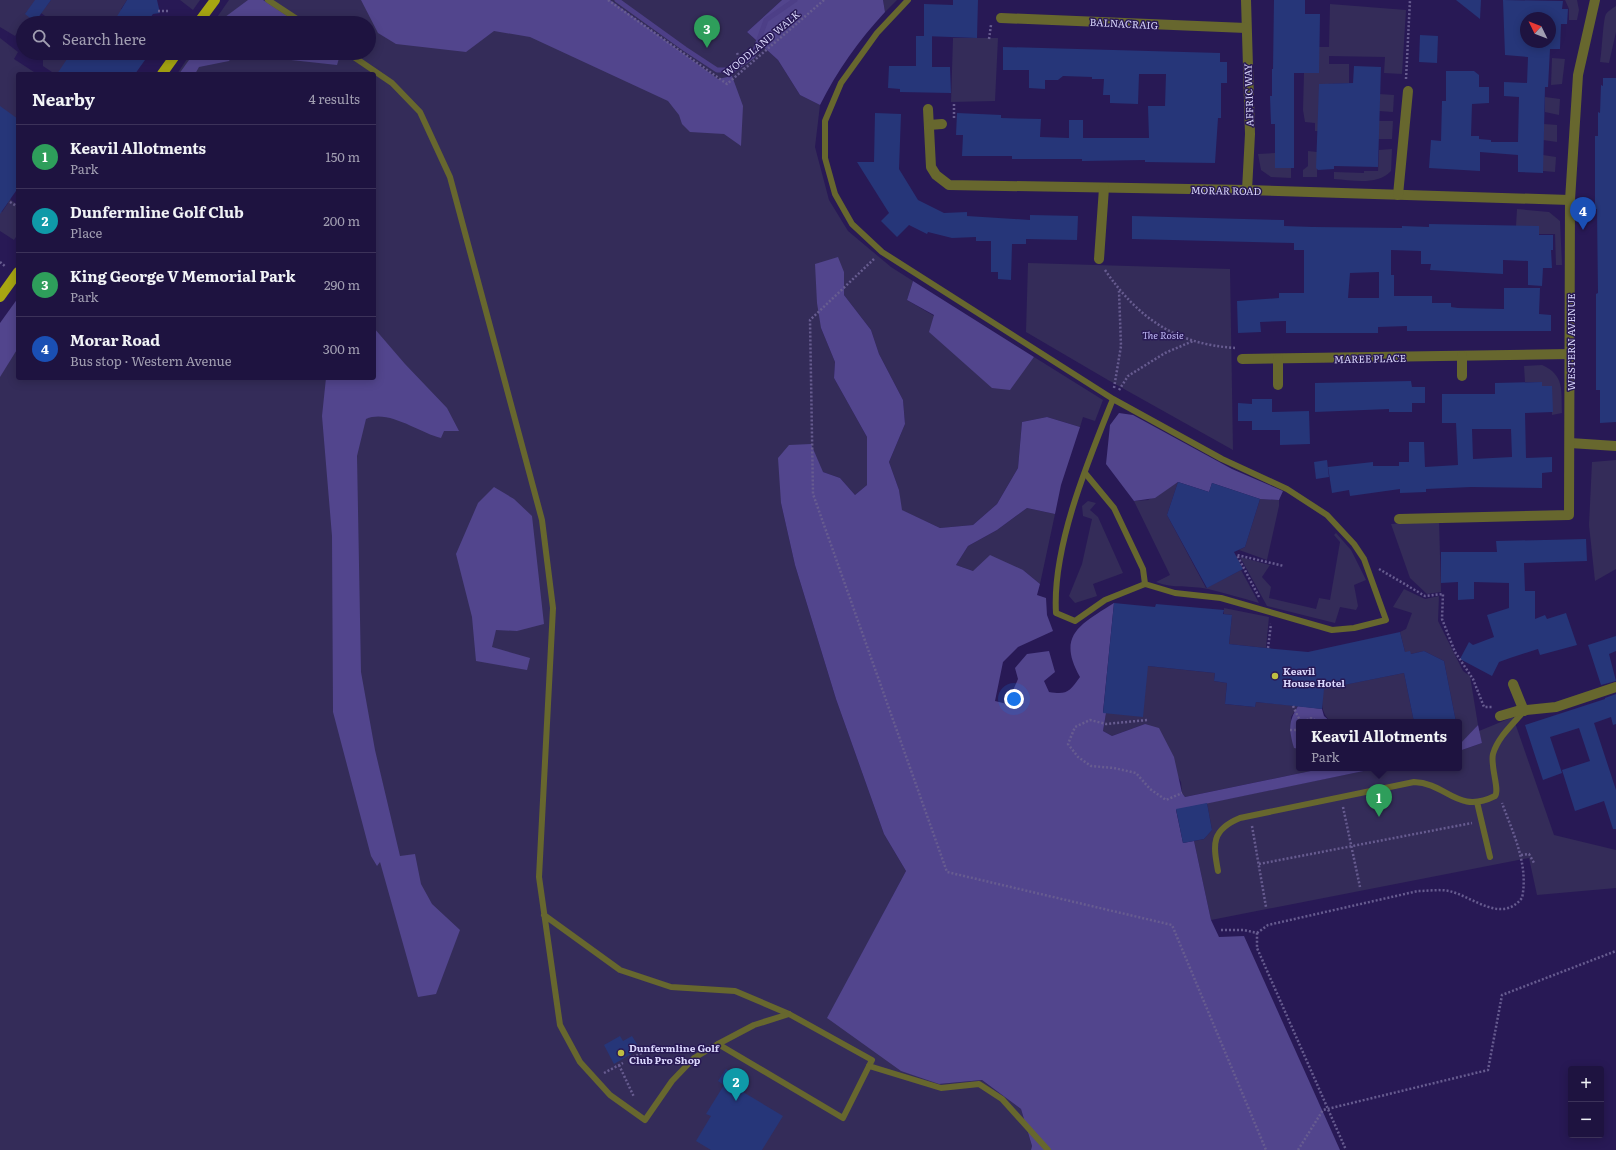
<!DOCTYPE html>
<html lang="en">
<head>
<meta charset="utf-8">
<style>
  body { margin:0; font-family:Literata,serif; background:#261c47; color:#f1f3f6 }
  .controls { position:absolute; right:12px; bottom:12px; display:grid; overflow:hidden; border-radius:4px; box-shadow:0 2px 10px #0003 }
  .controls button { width:36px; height:36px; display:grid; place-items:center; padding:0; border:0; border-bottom:1px solid #3c3259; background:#1e1340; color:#f1f3f6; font:20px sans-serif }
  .compass { position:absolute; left:1520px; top:12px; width:36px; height:36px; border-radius:50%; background:#1e1340; box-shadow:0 2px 10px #0003; rotate:313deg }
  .you { position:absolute; left:1014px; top:699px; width:14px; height:14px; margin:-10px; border:3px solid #fff; border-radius:50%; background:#1a73e8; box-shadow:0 0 0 6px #1a73e833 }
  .badge { display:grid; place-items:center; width:26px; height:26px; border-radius:50%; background:#b45309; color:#fff; font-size:13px; font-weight:700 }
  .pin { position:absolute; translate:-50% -33px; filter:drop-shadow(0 1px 2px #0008) }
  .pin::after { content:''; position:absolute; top:21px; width:14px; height:12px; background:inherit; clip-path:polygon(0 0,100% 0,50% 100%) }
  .popup { position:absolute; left:1296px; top:719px; width:166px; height:52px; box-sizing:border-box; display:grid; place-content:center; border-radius:4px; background:#1e1340; filter:drop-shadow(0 1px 3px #0005); font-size:13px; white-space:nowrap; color:#a19eb1 }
  .popup b { font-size:15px; color:#f1f3f6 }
  .popup::after { content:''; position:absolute; left:50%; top:100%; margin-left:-8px; border:8px solid transparent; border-top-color:#1e1340 }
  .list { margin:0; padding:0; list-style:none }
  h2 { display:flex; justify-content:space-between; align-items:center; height:52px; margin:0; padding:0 16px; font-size:17px }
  h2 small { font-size:13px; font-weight:400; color:#a19eb1 }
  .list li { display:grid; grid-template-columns:26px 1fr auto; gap:12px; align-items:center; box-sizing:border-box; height:64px; padding:0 16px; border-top:1px solid #3c3259 }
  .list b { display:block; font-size:15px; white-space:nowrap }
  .list p { margin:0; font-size:13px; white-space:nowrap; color:#a19eb1 }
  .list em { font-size:13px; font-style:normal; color:#a19eb1 }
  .icon { flex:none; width:22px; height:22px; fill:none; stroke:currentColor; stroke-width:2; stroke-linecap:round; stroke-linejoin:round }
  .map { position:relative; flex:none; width:1616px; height:1150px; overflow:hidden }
  .search { position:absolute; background:#1e1340; box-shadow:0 2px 10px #0003; left:16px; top:16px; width:360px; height:44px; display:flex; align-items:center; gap:10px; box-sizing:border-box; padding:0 14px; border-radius:22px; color:#a19eb1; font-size:15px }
  .panel { position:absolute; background:#1e1340; box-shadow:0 2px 10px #0003; left:16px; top:72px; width:360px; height:308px; border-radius:4px }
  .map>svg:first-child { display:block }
  .green { fill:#342c59 }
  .forest { fill:#52458d }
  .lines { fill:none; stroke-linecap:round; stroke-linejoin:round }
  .stream { stroke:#4d3f87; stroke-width:5 }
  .building { fill:#263679; fill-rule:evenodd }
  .path { stroke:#675c90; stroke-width:2.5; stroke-dasharray:2 2; stroke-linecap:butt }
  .lane { stroke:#67672e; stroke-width:6 }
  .street { stroke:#67672e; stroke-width:10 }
  .primary { stroke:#a7a612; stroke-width:10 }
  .poi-dot { fill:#bfbe42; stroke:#281955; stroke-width:1.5 }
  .labels { text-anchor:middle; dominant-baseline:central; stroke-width:3; stroke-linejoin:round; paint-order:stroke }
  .street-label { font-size:10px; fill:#d9d6fb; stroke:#281955 }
  .park-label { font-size:10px; font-style:italic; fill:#bfb8f6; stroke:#281955 }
  .poi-label { font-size:10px; font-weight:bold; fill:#d9d6fb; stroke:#281955; text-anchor:start }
</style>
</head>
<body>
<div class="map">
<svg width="1616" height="1150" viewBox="0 0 1616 1150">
  <rect width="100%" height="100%" fill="#281955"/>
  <g class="green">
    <path d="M0 0H35V21L33 23H23V31L20 29 15 36 0 27Z"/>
    <path d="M51 0H127L121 9 141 23 127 18 123 23H55L41 13Z"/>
    <path d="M180 0H200L193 10Z"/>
    <path d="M229 0H782L747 32 778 60 800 95 820 105 815 147 829 200 848 231 891 267 913 281 907 300 1025 369 1034 357 1103 400 1095 421 1083 417 1080 427 1047 417 1022 422 1018 468 997 504 973 525 940 528 901 510 899 490 889 462 905 424 903 400 879 354 871 330 844 295V272L821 328 835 362 834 378 867 437V485L855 495 840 478 823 472 781 503 795 565 836 699 884 834 906 871 828 1018 939 1084 982 1080 1021 1109 1032 1146 1031 1150H0V326L18 300V378H374V74H177L191 53H369V23H213Z"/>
    <path d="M883 0H897L885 12Z"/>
    <path d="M1565 0H1577L1579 10 1577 20H1569V9Z"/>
    <path d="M1330 4 1406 10 1402 74 1384 73 1385 57 1329 56V64H1349V83L1328 84 1326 131H1315V123L1305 122 1303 110 1304 73H1319V64H1306L1307 47H1329Z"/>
    <path d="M1616 6V32L1609 63 1600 62C1602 52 1603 19 1606 14 1608 11 1613 8 1616 6Z"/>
    <path d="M0 38 18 52 14 59 37 74H18V119L0 171Z"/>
    <path d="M953 38H998L995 101 951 102Z"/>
    <path d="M49 53H71L85 74H55L43 66V60Z"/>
    <path d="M1552 58 1565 59 1562 84 1551 85Z"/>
    <path d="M1379 94 1394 95 1393 112 1379 111Z"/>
    <path d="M1545 97 1560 99 1559 115 1545 112Z"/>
    <path d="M1379 121H1393L1392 139H1378Z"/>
    <path d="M1544 124 1557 125V142L1543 140Z"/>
    <path d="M1392 149 1391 171C1377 186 1352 180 1334 179V172L1364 173V171H1378L1379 150Z"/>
    <path d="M1308 151 1317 152V177H1303V170L1308 166Z"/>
    <path d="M1275 153V168H1291V178L1271 177 1261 170 1258 154Z"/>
    <path d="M1543 155 1556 157 1555 172 1543 171Z"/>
    <path d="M0 192 18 205V234L14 240 0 231V212H2L8 203 0 197Z"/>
    <path d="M1517 209 1549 212 1560 221 1562 265H1556L1555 234H1539L1516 226Z"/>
    <path d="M1028 263 1230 269 1233 450 1108 380 1026 332Z"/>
    <path d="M1542 365C1565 375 1561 391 1562 413L1552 415V386H1542L1541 382H1525L1524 366Z"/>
    <path d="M1616 460V569L1595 581 1589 525 1592 462Z"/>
    <path d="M1178 482 1167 515 1206 588 1241 570 1259 603C1242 598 1225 593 1208 589 1189 585 1174 589 1156 582L1170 575 1134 501 1148 500Z"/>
    <path d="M1260 499 1279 500V506L1267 560 1239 550 1245 547Z"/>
    <path d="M1088 501 1096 503 1090 510 1098 517 1123 573 1093 584 1097 596 1075 603 1069 596 1082 564 1092 519 1083 516 1082 506Z"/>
    <path d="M1027 508 1055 514 1040 584 1023 570 973 571 956 565 968 546 997 530Z"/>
    <path d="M1439 520 1441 592 1427 594 1410 578 1391 524Z"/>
    <path d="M1336 533 1351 550 1366 580 1354 585 1358 606 1356 610 1340 607 1335 623 1267 606 1240 557 1270 565 1262 577 1271 587 1269 598 1316 609 1319 598 1330 600 1340 542 1334 535Z"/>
    <path d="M1404 589 1425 599 1439 596 1438 621 1463 671 1470 676 1478 725 1461 744 1459 745V722H1456L1444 661 1424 651 1411 654 1405 652 1400 632 1406 629 1412 613 1393 607Z"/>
    <path d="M1224 608 1269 617 1266 648 1229 644 1232 615 1224 614Z"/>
    <path d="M1148 666 1215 673 1214 681 1227 683 1225 704 1255 707 1256 702 1298 706 1291 717 1294 747 1299 749V768H1325L1185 797 1182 793 1181 782 1145 724 1112 736 1103 731 1106 713Z"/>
    <path d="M1404 673 1414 722H1331C1319 711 1322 700 1324 685L1328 688Z"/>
    <path d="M1513 717 1554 835 1616 850V888L1537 895 1529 858 1211 920 1194 841 1204 839 1212 830 1207 803 1378 768H1459V751L1482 743 1479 731Z"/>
  </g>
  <g class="forest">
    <path d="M248 0H263L298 23H217Z"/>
    <path d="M361 0H610L718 79 732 76 743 106 741 146 724 134 690 132 682 124 679 115 668 101 530 37 494 31 466 52 396 44 378 33Z"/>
    <path d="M782 0H883L885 12C859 40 837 71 820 105L800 95 778 60 747 32Z"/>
    <path d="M194 53H234L229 61 199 67 195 74H179Z"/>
    <path d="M288 53H338L340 55 337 65 291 60Z"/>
    <path d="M838 257 844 272V295L871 330 879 354 903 400 905 424 889 462 899 490 902 510 940 528 973 525 997 504 1018 468 1022 422 1047 417 1080 427 1061 485 1055 514 1027 508 997 530 968 546 956 565 973 571 990 555 1023 570 1040 584 1037 595 1046 598 1047 615 1053 631 1018 647 1003 662 995 701 1007 704 1018 679 1015 668 1027 654 1049 651 1055 672 1044 681 1049 692C1067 695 1069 692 1080 677 1056 635 1081 624 1114 603L1103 712 1106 713 1103 731 1112 736 1145 724 1159 728 1174 757 1182 793 1185 797 1325 768H1378L1176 810 1183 843 1194 841 1211 920 1219 937 1244 936 1340 1150H1031L1032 1146 1021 1109 982 1080 939 1084 901 1071 827 1018 906 871 884 834 836 699 795 565 781 503 778 458 789 445 811 444 823 472 840 478 855 495 867 485V437L834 378 835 362 821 328 817 303 815 264Z"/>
    <path d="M913 281 1034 357 1010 390 992 388 929 332 934 315 907 300Z"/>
    <path d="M18 298V348L0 377V323Z"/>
    <path d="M374 328 405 364 447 408 459 431H444L441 438C419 433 389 409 366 419L357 456 361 672 375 750 400 856 415 854 421 884 432 904 460 930 436 994 418 997 380 862 377 866 371 856 333 712 332 536 322 416 326 378H374Z"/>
    <path d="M1119 413 1133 415 1232 469 1283 491 1279 500 1260 499 1212 483 1209 492 1178 482 1155 498 1134 501 1106 464 1110 425Z"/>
    <path d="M494 487 514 499 532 516 544 624 517 631 496 630 492 647 530 658 527 670 476 661 472 617 456 554 478 503Z"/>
    <path d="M1298 706 1322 709 1324 716 1331 722H1299V749L1294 748C1289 730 1288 722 1298 706Z"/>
    <path d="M1478 725 1482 743 1459 751V745Z"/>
  </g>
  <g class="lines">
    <path class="stream" d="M617 0 685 49 717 70H733L753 56 766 20 795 0"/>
  </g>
  <g class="building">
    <path d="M35 0H51L35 22 25 14Z"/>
    <path d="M127 0H157L160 13 153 14 146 23H125L116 18Z"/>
    <path d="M953 0H978L977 38 924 36V4L953 5Z"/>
    <path d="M1274 0H1305V14H1320L1319 73H1294V168H1275V124H1271L1270 96H1272V69H1273Z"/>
    <path d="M1456 0H1481L1480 19Z"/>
    <path d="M1503 0 1563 1 1562 9H1568L1567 24H1561L1560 49H1550L1548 87H1545L1543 173 1518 172V155L1480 152V171L1429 168 1431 140 1441 141 1442 101H1446V71H1474L1479 75V87H1489V103L1472 104 1471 136H1479V139L1491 140V142H1518L1519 97 1504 96V82L1527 83 1528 57 1505 55ZM1526 18H1550V42H1526Z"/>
    <path d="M1420 35 1438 36 1437 63 1419 62Z"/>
    <path d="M916 36H932V67H950L951 93 900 92V89L888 88 889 66H916Z"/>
    <path d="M1003 47 1220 53V62H1227V83H1221V118H1218L1215 163 1145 162V160L1082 161V159H1012V156H962L963 135H956L957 113 1001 115V118L1041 119 1040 137 1069 138V120H1083V138H1149L1148 106H1165L1166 74H1139L1138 104 1110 103V95H1103L1104 79H1092V77L1063 76 1058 80H1045V89L1029 88V70H1003Z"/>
    <path d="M71 53H150L135 74H57Z"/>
    <path d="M1354 66 1381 67 1378 167 1334 166V169L1318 170 1316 168 1319 84 1353 83Z"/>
    <path d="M1603 78H1616V422L1600 423V390H1596V294L1598 293 1597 209H1595V136H1598V112L1600 113 1601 85 1603 86Z"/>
    <path d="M0 106 18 119V188L0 214Z"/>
    <path d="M875 113 901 114 899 169 918 200 944 213 967 212V216L1030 220V215L1078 216 1077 240 1026 239V244H1012L1011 280 998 279V272H991V241H976V237L952 238 928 232 927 234 909 225 897 237 881 221 889 213 857 162H874Z"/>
    <path d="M1132 216 1284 220V226L1313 227 1402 228V226L1429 227V224L1539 226V235H1553V250H1551L1552 268H1543L1542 286 1528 285V261L1503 260V274L1430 270 1431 264H1421V251L1391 250V275H1394V296H1432V303H1451V307L1458 308 1504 309V288H1540L1539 314 1551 315V331H1407V326L1378 327V333H1286V321L1260 322 1261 332 1238 333 1237 301 1279 298V293H1304V250H1294V243L1132 239ZM1379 272V298H1348L1350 273Z"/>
    <path d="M1411 381 1412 387H1425V403H1412V412H1389V409L1315 412V383Z"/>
    <path d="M1542 382V386H1552L1553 412 1525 413 1526 458 1552 457V472L1542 473V488L1471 487 1426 489V492L1400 493V489L1350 496 1349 490 1332 493 1328 467 1373 462V466H1399V462H1409V442H1424L1425 467 1458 465 1456 423H1442V394H1495V383ZM1472 429H1511L1512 457 1473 459Z"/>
    <path d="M1252 399H1272V412L1309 411 1310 444 1280 445V430H1252V421H1238V403L1252 404Z"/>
    <path d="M1327 460 1329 477 1316 479 1314 462Z"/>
    <path d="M1178 482 1209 492 1212 483 1260 499 1245 547 1234 552 1243 569 1207 588 1167 515Z"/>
    <path d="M1586 539 1587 561 1524 563 1525 591H1535V619L1545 615 1547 619 1566 613 1577 645 1540 655 1538 649 1510 658 1499 662 1492 676 1460 659 1469 642 1473 645 1494 637 1487 615 1509 608V583L1474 582V599L1458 600V582L1441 583V552H1497L1496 541Z"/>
    <path d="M1114 603 1155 607 1156 604 1224 610 1223 614 1232 615 1229 644 1266 648 1308 652 1400 632 1405 652 1410 651 1411 654 1424 651 1444 661 1456 722H1414L1404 673 1324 689 1322 709 1256 702 1255 707 1225 704 1227 683 1214 681 1215 673 1148 666 1143 717 1103 713Z"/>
    <path d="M1616 636V651L1609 654 1616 681 1601 685 1588 645Z"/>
    <path d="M1616 694V724L1613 725 1611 717 1594 723 1616 790V829H1613L1604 801 1575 811 1562 770 1590 761 1579 728 1550 737 1562 773 1543 780 1525 725 1605 699V698Z"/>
    <path d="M1207 803 1212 830 1204 839 1183 843 1176 809Z"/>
    <path d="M620 1036 623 1041 632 1036 640 1049 614 1064 604 1045Z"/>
    <path d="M726 1069 744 1080 738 1089 783 1116 762 1150H711L696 1141 711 1116 706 1114 724 1085 718 1081Z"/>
  </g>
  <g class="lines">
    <g class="path">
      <path d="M608 0 727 84 824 0"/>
      <path d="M158 11H168"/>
      <path d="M989 39 991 25"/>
      <path d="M737 53 744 69"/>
      <path d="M1406 79 1410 0"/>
      <path d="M954 118V102"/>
      <path d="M10 202 18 207"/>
      <path d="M874 259 810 320 813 494 947 872 1172 925 1266 1150"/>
      <path d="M0 262 6 267"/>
      <path d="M1105 270C1138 318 1175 344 1235 348"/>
      <path d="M1114 388 1121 346 1119 291"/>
      <path d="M1119 390 1128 376 1165 353 1193 341"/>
      <path d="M1379 569 1425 596 1443 594 1442 619 1455 652 1473 679 1484 707H1492"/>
      <path d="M1259 597 1237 555 1284 566"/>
      <path d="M1268 648 1271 624"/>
      <path d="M1293 706 1298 717 1303 722"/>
      <path d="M1147 720 1106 724 1090 720 1075 727 1068 744 1078 757 1091 766 1114 768 1136 773 1150 789 1166 800 1182 793"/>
      <path d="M1303 722 1311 718 1319 722"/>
      <path d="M1290 730H1299"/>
      <path d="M1343 807 1360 887"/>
      <path d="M1252 826 1266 907"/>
      <path d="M1521 855 1529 854 1534 863"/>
      <path d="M1259 864 1472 823"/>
      <path d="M1221 930H1244L1257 933V948L1346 1150"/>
      <path d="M1257 933 1268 925 1418 891C1428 891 1439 889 1449 891 1474 897 1501 924 1522 898 1529 865 1513 833 1502 803"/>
      <path d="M629 1059 644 1052 691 1047"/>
      <path d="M619 1065 634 1097"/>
      <path d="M604 1073 623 1063"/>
      <path d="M1298 1150 1323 1110 1488 1070 1502 995 1616 951"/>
    </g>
    <g class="lane">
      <path d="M268 0 303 23"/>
      <path d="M908 0 877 33 841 83 825 121V158L835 194 852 224 882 252 1113 399 1222 459 1287 489 1327 515 1354 544 1364 559 1386 620 1354 628 1332 630 1221 598 1175 593 1145 584 1105 600 1075 621 1056 613C1052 547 1088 461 1113 399"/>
      <path d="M348 53 392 83 420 112 450 177 542 520 553 608 539 877 560 1025 580 1062 610 1095 645 1120 672 1081 694 1058 718 1044 843 1118 872 1060 789 1014 735 991 671 987 620 970 544 915"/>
      <path d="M1085 473 1114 508 1143 569 1145 584"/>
      <path d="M1477 802 1490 857"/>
      <path d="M1218 871C1213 844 1211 830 1240 818L1414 782C1447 783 1457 815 1495 796 1500 790 1490 766 1493 754 1498 737 1513 724 1524 711"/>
      <path d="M718 1044 754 1025 789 1014"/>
      <path d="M869 1066 941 1088 979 1084 1002 1099 1048 1150"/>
    </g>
    <g class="street">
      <path d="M1246 0 1250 134 1247 190"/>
      <path d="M1001 18 1246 28"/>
      <path d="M928 109 931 167 936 175 949 185 1247 190 1570 200"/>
      <path d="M929 125 942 124"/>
      <path d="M1398 195 1408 91"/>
      <path d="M1099 259 1104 188"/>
      <path d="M1242 359 1570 354"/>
      <path d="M1462 376V356"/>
      <path d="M1278 385V359"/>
      <path d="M1570 443 1616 446"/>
      <path d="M1399 519 1569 515 1570 200 1578 75 1595 0"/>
      <path d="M1513 684 1524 711"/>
      <path d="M1500 716 1517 711 1556 707 1616 687"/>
    </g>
    <g class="primary">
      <path d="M198 23 215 0"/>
      <path d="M162 74 177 53"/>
      <path d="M0 297 18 272"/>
    </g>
  </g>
  <g class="poi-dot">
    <circle cx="1275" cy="676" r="4"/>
    <circle cx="621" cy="1053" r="4"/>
  </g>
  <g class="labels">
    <g class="street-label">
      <text transform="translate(1124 23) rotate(3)">BALNACRAIG</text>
      <text transform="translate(761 43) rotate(-40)">WOODLAND WALK</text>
      <text transform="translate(1248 95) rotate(-92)">AFFRIC WAY</text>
      <text transform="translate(1226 190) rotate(1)">MORAR ROAD</text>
      <text transform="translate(1570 342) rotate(-90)">WESTERN AVENUE</text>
      <text transform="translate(1370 358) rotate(-1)">MAREE PLACE</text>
    </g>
    <g class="park-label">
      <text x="1163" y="334">The Rosie</text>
    </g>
    <g class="poi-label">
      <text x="1283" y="670">Keavil<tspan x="1283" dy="12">House Hotel</tspan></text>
      <text x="629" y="1047">Dunfermline Golf<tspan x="629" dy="12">Club Pro Shop</tspan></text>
    </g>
  </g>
</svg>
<div class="controls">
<button>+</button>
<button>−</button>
</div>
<svg class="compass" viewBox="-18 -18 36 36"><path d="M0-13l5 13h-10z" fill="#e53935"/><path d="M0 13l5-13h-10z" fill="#a19eb1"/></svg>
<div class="you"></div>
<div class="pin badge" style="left:1379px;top:817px;background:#2e9e5b">1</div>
<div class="popup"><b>Keavil Allotments</b>Park</div>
<div class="pin badge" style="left:736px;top:1101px;background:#0f9aa8">2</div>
<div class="pin badge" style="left:707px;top:48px;background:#2e9e5b">3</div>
<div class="pin badge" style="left:1583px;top:230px;background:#1a4fb4">4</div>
<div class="search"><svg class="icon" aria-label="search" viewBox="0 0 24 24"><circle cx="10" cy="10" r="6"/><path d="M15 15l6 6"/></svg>Search here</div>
<section class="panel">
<h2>Nearby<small>4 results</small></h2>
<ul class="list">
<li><span class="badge" style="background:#2e9e5b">1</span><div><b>Keavil Allotments</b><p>Park</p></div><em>150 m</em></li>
<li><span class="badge" style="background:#0f9aa8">2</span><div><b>Dunfermline Golf Club</b><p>Place</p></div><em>200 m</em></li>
<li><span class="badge" style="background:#2e9e5b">3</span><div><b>King George V Memorial Park</b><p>Park</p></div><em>290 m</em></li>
<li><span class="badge" style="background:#1a4fb4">4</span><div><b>Morar Road</b><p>Bus stop · Western Avenue</p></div><em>300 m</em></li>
</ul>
</section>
</div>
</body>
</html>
